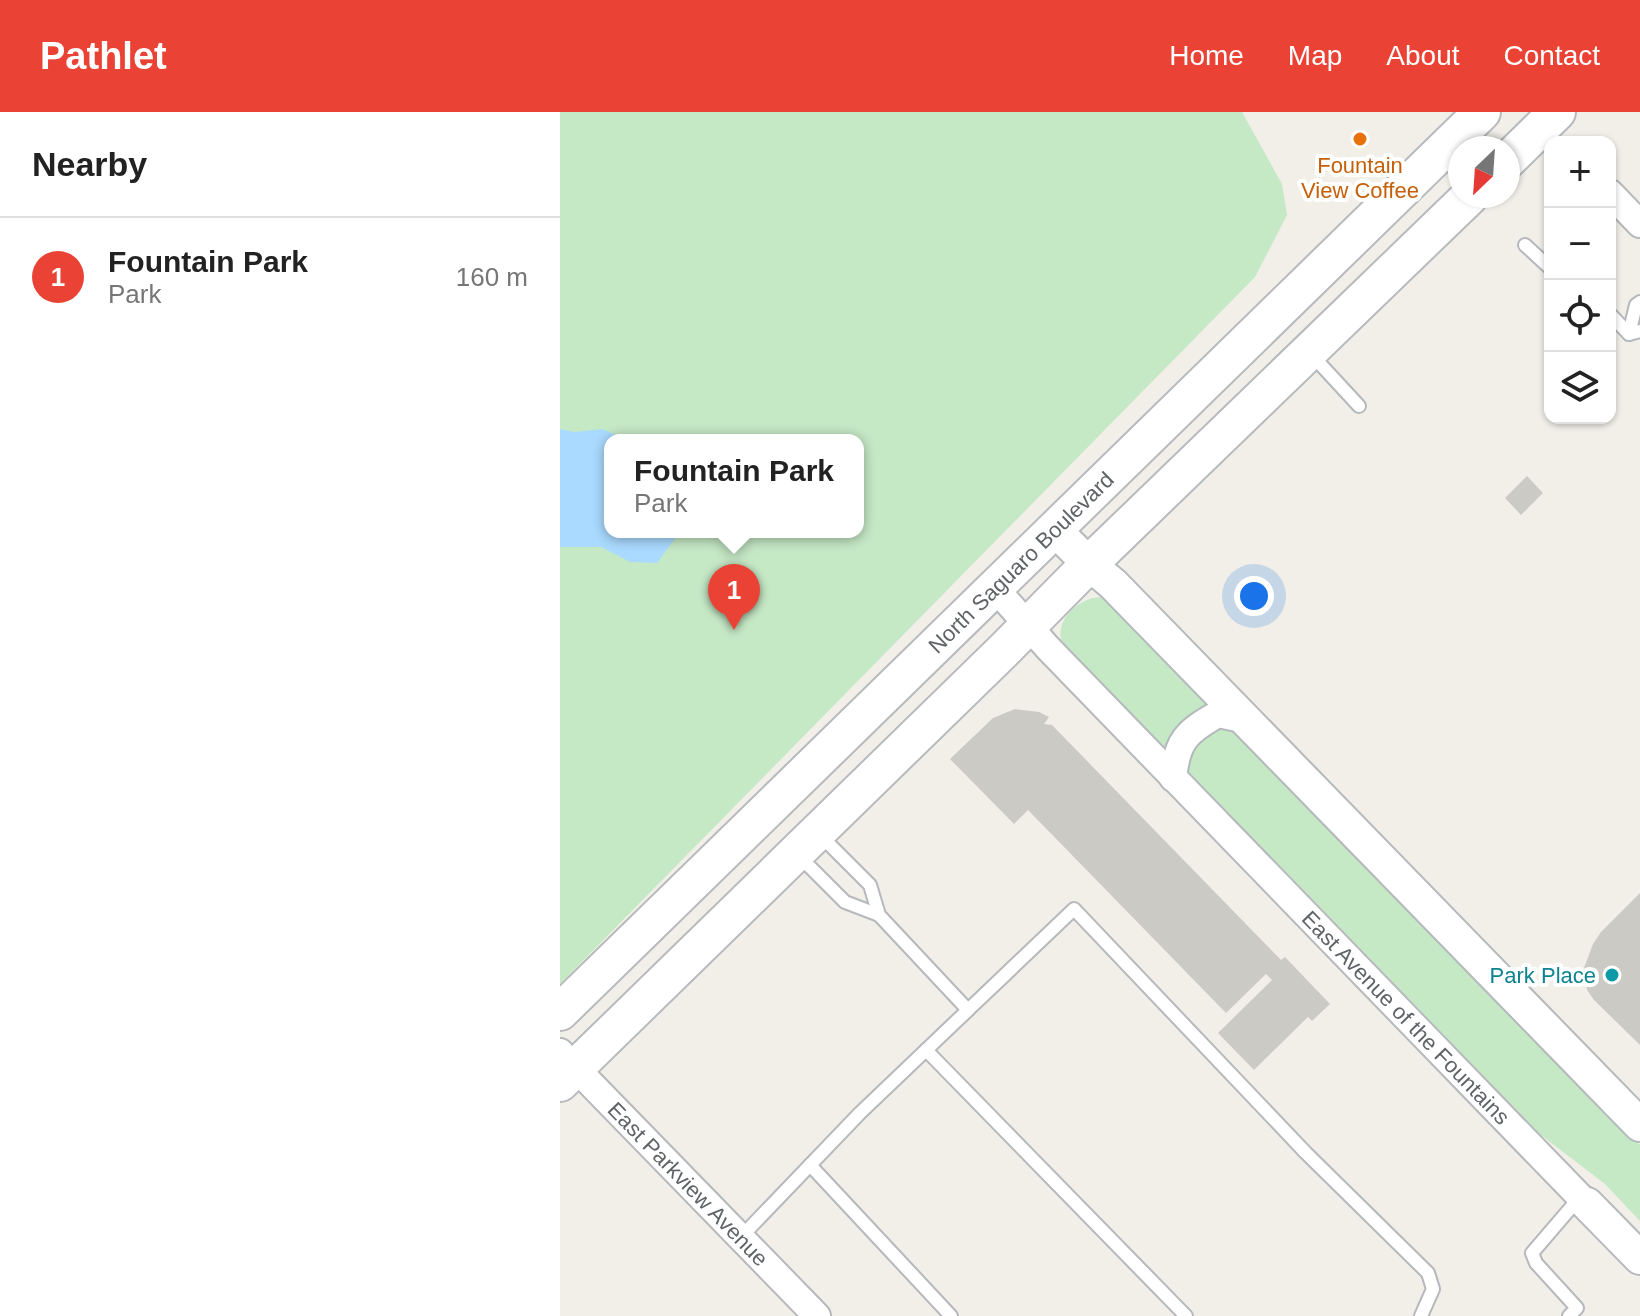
<!DOCTYPE html>
<html lang="en">
<head>
<meta charset="utf-8">
<style>
  body { margin:0; font-family:Helvetica,sans-serif; background:#f6f6f6; color:#222 }
  .controls { position:absolute; right:24px; top:24px; display:grid; overflow:hidden; border-radius:16px; box-shadow:0 2px 6px #0004 }
  .controls button { width:72px; height:72px; display:grid; place-items:center; padding:0; border:0; border-bottom:2px solid #e0e0e0; background:#fff; color:#222; font:40px sans-serif }
  .compass { position:absolute; left:888px; top:24px; width:72px; height:72px; border-radius:50%; background:#fff; box-shadow:0 2px 6px #0004; rotate:205deg }
  .you { position:absolute; left:694px; top:484px; width:28px; height:28px; margin:-20px; border:6px solid #fff; border-radius:50%; background:#1a73e8; box-shadow:0 0 0 12px #1a73e833 }
  .badge { display:grid; place-items:center; width:52px; height:52px; border-radius:50%; background:#ea4335; color:#fff; font-size:26px; font-weight:700 }
  .pin { position:absolute; translate:-50% -66px; filter:drop-shadow(0 2px 4px #0008) }
  .pin::after { content:''; position:absolute; top:42px; width:28px; height:24px; background:inherit; clip-path:polygon(0 0,100% 0,50% 100%) }
  .popup { position:absolute; left:44px; top:322px; width:260px; height:104px; box-sizing:border-box; display:grid; place-content:center; border-radius:16px; background:#fff; filter:drop-shadow(0 2px 6px #0005); font-size:26px; white-space:nowrap; color:#767676 }
  .popup b { font-size:30px; color:#222 }
  .popup::after { content:''; position:absolute; left:50%; top:100%; margin-left:-16px; border:16px solid transparent; border-top-color:#fff }
  .list { margin:0; padding:0; list-style:none }
  h2 { display:flex; justify-content:space-between; align-items:center; height:104px; margin:0; padding:0 32px; font-size:34px }
  h2 small { font-size:26px; font-weight:400; color:#767676 }
  .list li { display:grid; grid-template-columns:52px 1fr auto; gap:24px; align-items:center; box-sizing:border-box; height:120px; padding:0 32px; border-top:2px solid #e0e0e0 }
  .list b { display:block; font-size:30px; white-space:nowrap }
  .list p { margin:0; font-size:26px; white-space:nowrap; color:#767676 }
  .list em { font-size:26px; font-style:normal; color:#767676 }
  .icon { flex:none; width:44px; height:44px; fill:none; stroke:currentColor; stroke-width:2; stroke-linecap:round; stroke-linejoin:round }
  .map { position:relative; flex:none; width:1080px; height:1204px; overflow:hidden }
  header { display:flex; align-items:center; gap:48px; box-sizing:border-box; height:112px; padding:0 40px; background:#ea4335; color:#fff }
  header strong { font-size:38px }
  nav { display:flex; gap:44px; margin-inline-start:auto; font-size:28px }
  main { display:flex }
  aside { flex:1; background:#fff }
  .map>svg:first-child { display:block }
  .green { fill:#c5e8c5; fill-rule:evenodd }
  .water { fill:#aadaff }
  .building { fill:#cccac5 }
  .lines { fill:none; stroke-linecap:round; stroke-linejoin:round }
  .service-casing { stroke:#b5b8bc; stroke-width:16 }
  .minor-casing { stroke:#b5b8bc; stroke-width:30 }
  .tertiary-casing { stroke:#b5b8bc; stroke-width:36 }
  .secondary-casing { stroke:#b6babf; stroke-width:40 }
  .service { stroke:#fff; stroke-width:12 }
  .minor { stroke:#fff; stroke-width:26 }
  .tertiary { stroke:#fff; stroke-width:32 }
  .secondary { stroke:#fff; stroke-width:36 }
  .food-dot { fill:#e8710a; stroke:#fff; stroke-width:3 }
  .culture-dot { fill:#0f9aa8; stroke:#fff; stroke-width:3 }
  .labels { text-anchor:middle; dominant-baseline:central; stroke-width:8; stroke-linejoin:round; paint-order:stroke }
  .food-label { font-size:22px; fill:#c56008; stroke:#fff }
  .street-label { font-size:22px; fill:#5f6368; stroke:#fff }
  .culture-label { font-size:22px; fill:#0d838f; stroke:#fff; text-anchor:end }
</style>
</head>
<body>
<header>
<strong>Pathlet</strong>
<nav><a>Home</a><a>Map</a><a>About</a><a>Contact</a></nav>
</header>
<main>
<aside>
<h2>Nearby<small></small></h2>
<ul class="list">
<li><span class="badge">1</span><div><b>Fountain Park</b><p>Park</p></div><em>160 m</em></li>
</ul>
</aside>
<div class="map">
<svg width="1080" height="1204" viewBox="0 0 1080 1204">
  <rect width="100%" height="100%" fill="#f1efe8"/>
  <g class="green">
    <path d="M0 0H682L722 72 727 103 695 165 0 872ZM50 328H298V420H50Z"/>
    <path d="M540 485 547 487 649 592 605 636 501 528C496 506 520 486 540 485Z"/>
    <path d="M649 614 673 616 1080 1033V1109L1045 1072 981 1023 627 658 624 642Z"/>
  </g>
  <path class="water" d="M0 317 15 320 42 317 68 328H50V420H120L97 451 70 450 41 435H0Z"/>
  <g class="building">
    <path d="M967 364 983 381 961 403 945 386Z"/>
    <path d="M455 597 479 600 489 605 484 612 492 613 721 848 725 845 770 892 752 909 748 905 694 958 658 921 712 868 706 862 666 901 468 698 454 712 390 647 433 606Z"/>
    <path d="M1080 781V933L1034 888 1027 878 1024 856 1033 832 1041 820Z"/>
  </g>
  <g class="lines">
    <defs>
      <g id="service">
        <path d="M965 133 990 156"/>
        <path d="M1080 190 1076 193 1069 222 1080 219"/>
        <path d="M1050 202 1069 222"/>
        <path d="M750 241 799 294"/>
        <path d="M237 742 285 790 319 803"/>
        <path d="M408 898 514 797 746 1041 868 1161 873 1177 861 1204"/>
        <path d="M366 938 626 1204"/>
        <path d="M250 1053 391 1204"/>
        <path d="M180 1126 300 1001 408 898 319 803 310 773 258 721"/>
        <path d="M1009 1204 1017 1196 976 1151 972 1141 1020 1085"/>
      </g>
      <g id="minor">
        <path d="M1050 81 1080 112"/>
        <path id="s1" d="M434 475 488 536 1027 1092"/>
        <path d="M613 666C617 629 626 620 658 602L687 608"/>
        <path id="s2" d="M0 940 257 1204"/>
      </g>
      <g id="tertiary">
        <path d="M494 417 529 452 553 472 1080 1013"/>
        <path d="M1027 1092 1080 1146"/>
      </g>
      <g id="secondary">
        <path d="M948 48 997 0"/>
        <path id="s3" d="M0 900 922 0"/>
        <path d="M0 971 443 539 529 452 910 84"/>
      </g>
    </defs>
    <use href="#service" class="service-casing"/>
    <use href="#minor" class="minor-casing"/>
    <use href="#tertiary" class="tertiary-casing"/>
    <use href="#secondary" class="secondary-casing"/>
    <use href="#service" class="service"/>
    <use href="#minor" class="minor"/>
    <use href="#tertiary" class="tertiary"/>
    <use href="#secondary" class="secondary"/>
  </g>
  <circle class="food-dot" cx="800" cy="27" r="8"/>
  <circle class="culture-dot" cx="1052" cy="863" r="8"/>
  <g class="labels">
    <g class="food-label">
      <text x="800" y="53">Fountain<tspan x="800" dy="25">View Coffee</tspan></text>
    </g>
    <g class="street-label">
      <text stroke="none"><textPath href="#s3" startOffset="644">North Saguaro Boulevard</textPath></text>
      <text stroke="none"><textPath href="#s1" startOffset="596">East Avenue of the Fountains</textPath></text>
      <text stroke="none"><textPath href="#s2" startOffset="184">East Parkview Avenue</textPath></text>
    </g>
    <g class="culture-label">
      <text x="1036" y="863">Park Place</text>
    </g>
  </g>
</svg>
<div class="controls">
<button>+</button>
<button>−</button>
<button><svg class="icon" aria-label="locate" viewBox="0 0 24 24"><circle cx="12" cy="12" r="6"/><path d="M12 2v4M12 18v4M2 12h4M18 12h4"/></svg></button>
<button><svg class="icon" aria-label="layers" viewBox="0 0 24 24"><path d="M12 4l9 5-9 5-9-5zM3 14l9 5 9-5"/></svg></button>
</div>
<svg class="compass" viewBox="-18 -18 36 36"><path d="M0-13l5 13h-10z" fill="#e53935"/><path d="M0 13l5-13h-10z" fill="#767676"/></svg>
<div class="you"></div>
<div class="pin badge" style="left:174px;top:518px">1</div>
<div class="popup"><b>Fountain Park</b>Park</div>
</div>
</main>
</body>
</html>
